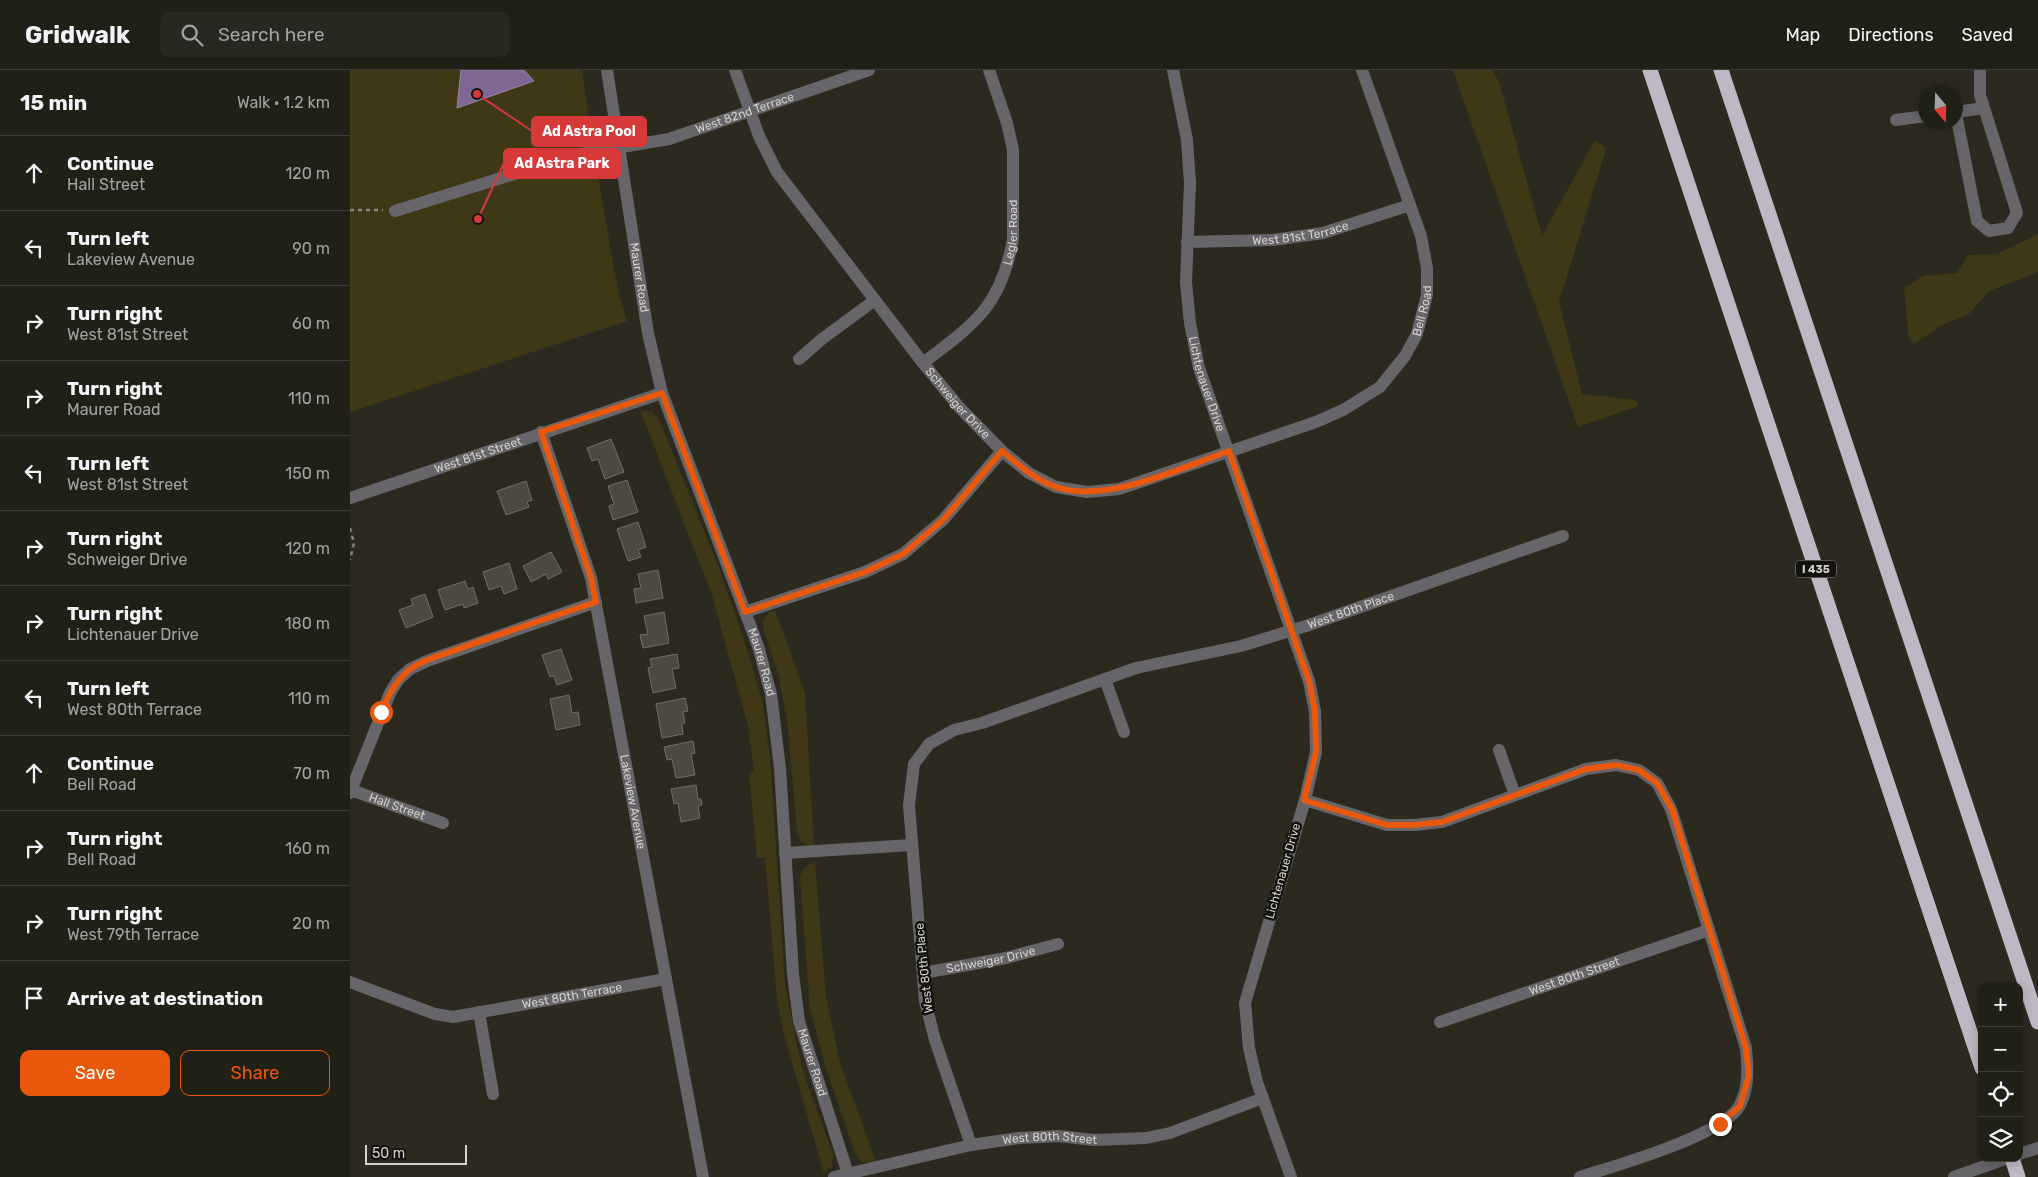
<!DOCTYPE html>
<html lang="en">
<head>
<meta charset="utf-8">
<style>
  body { margin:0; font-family:Rubik,sans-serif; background:#292820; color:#f1f3f6 }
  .controls { position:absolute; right:15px; bottom:15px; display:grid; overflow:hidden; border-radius:10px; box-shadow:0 2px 12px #0003 }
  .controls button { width:45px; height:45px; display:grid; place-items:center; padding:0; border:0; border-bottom:1px solid #3e3e36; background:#212017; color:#f1f3f6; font:25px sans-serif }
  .compass { position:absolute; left:1568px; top:15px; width:45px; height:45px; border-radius:50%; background:#212017; box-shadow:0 2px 12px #0003; rotate:161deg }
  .scale { position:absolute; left:15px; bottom:12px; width:102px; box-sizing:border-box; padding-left:5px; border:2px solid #d4d2cb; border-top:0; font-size:14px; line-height:18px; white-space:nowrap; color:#d4d2cb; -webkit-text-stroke:4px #13120e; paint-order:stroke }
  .stop { position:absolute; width:15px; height:15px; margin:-11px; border:4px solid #ea580c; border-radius:50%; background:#fff }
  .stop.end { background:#ea580c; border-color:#fff; box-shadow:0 1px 5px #0008 }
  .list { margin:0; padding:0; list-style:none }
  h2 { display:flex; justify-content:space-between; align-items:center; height:65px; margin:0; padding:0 20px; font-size:21px }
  h2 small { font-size:16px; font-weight:400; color:#a2a3a1 }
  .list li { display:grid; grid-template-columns:32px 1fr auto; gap:15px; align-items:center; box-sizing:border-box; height:75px; padding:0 20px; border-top:1px solid #3e3e36 }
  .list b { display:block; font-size:19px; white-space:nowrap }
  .list p { margin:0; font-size:16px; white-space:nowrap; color:#a2a3a1 }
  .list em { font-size:16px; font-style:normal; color:#a2a3a1 }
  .actions { display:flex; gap:10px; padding:15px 20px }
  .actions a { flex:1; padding:11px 0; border:1px solid #ea580c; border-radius:10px; text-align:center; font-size:18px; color:#ea580c }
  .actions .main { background:#ea580c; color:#fff }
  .icon { flex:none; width:28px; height:28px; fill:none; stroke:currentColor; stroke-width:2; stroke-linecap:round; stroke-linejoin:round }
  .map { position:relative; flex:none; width:1688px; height:1107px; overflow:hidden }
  header { display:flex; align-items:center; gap:30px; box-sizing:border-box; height:70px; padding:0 25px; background:#212017; border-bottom:1px solid #3e3e36 }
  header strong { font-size:24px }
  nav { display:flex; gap:28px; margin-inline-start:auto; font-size:18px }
  .search { width:350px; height:45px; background:#292820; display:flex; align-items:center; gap:12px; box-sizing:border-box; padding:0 18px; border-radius:10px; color:#a2a3a1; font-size:19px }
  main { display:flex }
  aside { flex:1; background:#212017 }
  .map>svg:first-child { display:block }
  .green { fill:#3f3817 }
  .water { fill:#7e6695; stroke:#9886a5 }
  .building { fill:#4c493e; stroke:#716e62 }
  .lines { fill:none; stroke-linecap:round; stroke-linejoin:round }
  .path { stroke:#86847b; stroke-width:2.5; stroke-dasharray:4 4; stroke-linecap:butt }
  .minor { stroke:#68656a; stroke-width:12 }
  .highway { stroke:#beb7c4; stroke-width:15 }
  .route { stroke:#ea580c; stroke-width:6 }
  .labels { text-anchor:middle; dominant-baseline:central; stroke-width:5; stroke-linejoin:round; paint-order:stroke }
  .shield { fill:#13120e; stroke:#9a9892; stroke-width:1 }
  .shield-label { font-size:11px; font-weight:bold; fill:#d4d2cb }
  .street-label { font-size:12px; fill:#d4d2cb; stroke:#13120e }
  .leader { fill:none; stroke:#d63938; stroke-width:2 }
  .callout-dot { fill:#d63938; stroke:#13120e; stroke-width:2 }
  .callout { fill:#d63938; stroke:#d63938; stroke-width:2 }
  .callout-label { font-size:14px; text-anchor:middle; font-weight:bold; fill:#fff }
</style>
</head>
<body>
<header>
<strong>Gridwalk</strong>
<div class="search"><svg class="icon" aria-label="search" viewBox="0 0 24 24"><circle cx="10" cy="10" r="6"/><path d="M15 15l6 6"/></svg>Search here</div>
<nav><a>Map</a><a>Directions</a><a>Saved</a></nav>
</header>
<main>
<aside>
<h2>15 min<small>Walk · 1.2 km</small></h2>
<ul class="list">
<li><svg class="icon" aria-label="ahead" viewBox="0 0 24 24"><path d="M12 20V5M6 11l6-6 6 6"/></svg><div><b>Continue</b><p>Hall Street</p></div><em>120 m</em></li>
<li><svg class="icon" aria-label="left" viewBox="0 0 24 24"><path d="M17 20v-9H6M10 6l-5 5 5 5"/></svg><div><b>Turn left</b><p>Lakeview Avenue</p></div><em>90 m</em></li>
<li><svg class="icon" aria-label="right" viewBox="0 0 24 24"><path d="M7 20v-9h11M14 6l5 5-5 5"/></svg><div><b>Turn right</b><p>West 81st Street</p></div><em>60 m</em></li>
<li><svg class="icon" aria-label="right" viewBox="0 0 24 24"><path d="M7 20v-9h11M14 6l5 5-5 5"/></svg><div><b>Turn right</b><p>Maurer Road</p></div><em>110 m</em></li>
<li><svg class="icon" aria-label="left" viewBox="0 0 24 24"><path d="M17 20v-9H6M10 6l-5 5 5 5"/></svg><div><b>Turn left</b><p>West 81st Street</p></div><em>150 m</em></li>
<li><svg class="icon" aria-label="right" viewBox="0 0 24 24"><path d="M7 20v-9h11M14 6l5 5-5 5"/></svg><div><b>Turn right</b><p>Schweiger Drive</p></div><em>120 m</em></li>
<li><svg class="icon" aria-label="right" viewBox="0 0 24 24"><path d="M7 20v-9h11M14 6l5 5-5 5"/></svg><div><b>Turn right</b><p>Lichtenauer Drive</p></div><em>180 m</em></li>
<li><svg class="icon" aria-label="left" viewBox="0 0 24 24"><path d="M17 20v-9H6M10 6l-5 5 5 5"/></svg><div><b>Turn left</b><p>West 80th Terrace</p></div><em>110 m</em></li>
<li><svg class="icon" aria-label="ahead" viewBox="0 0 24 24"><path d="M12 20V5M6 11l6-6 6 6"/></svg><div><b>Continue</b><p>Bell Road</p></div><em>70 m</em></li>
<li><svg class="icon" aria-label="right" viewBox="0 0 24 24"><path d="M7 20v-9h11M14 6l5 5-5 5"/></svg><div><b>Turn right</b><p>Bell Road</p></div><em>160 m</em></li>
<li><svg class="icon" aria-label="right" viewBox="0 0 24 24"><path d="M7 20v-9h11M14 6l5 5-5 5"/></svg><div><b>Turn right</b><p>West 79th Terrace</p></div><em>20 m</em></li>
<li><svg class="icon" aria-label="arrive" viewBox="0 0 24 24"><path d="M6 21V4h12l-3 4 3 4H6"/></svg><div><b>Arrive at destination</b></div></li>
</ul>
<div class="actions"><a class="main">Save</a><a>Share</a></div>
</aside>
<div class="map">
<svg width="1688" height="1107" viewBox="0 0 1688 1107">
  <rect width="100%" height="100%" fill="#2c2a1f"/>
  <g class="green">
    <path d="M0 0H232L242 71 263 193 270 228 277 251 0 342Z"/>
    <path d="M1103 0H1143L1150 15 1192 166 1245 70 1256 79 1209 232 1232 324 1286 330 1288 336 1228 357Z"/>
    <path d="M1688 164V202L1639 221 1619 244 1592 255 1564 274 1559 269 1554 218 1573 206 1607 203 1618 185 1647 184Z"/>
    <path d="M290 340 302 342 309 349 369 498 394 570 412 630 420 687 435 915 448 981 457 1013 483 1084 482 1096 474 1103 434 965 427 929 415 787 407 788 399 704 404 701 398 656 362 525Z"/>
    <path d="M425 540 455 623 464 776C454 775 449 771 447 761L438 657 429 607 413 558C413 548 416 544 425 540Z"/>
    <path d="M465 792 476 927 490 993 526 1092H512L505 1083 475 995 460 939 450 807C453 798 456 795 465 792Z"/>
  </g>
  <path class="water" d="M111 0H174L184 11 107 38Z"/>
  <g class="building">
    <path d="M261 369 274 402 255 409 248 389 242 391 237 378Z"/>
    <path d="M277 410 288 442 263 450 259 436 264 434 258 416Z"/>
    <path d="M176 411 182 430 177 432 179 437 156 445 147 421Z"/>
    <path d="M288 452 296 477 288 480 291 487 278 491 267 459Z"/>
    <path d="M201 482 212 502 198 509 196 504 181 512 173 496Z"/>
    <path d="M159 493 167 519 154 524 151 516 139 520 133 502Z"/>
    <path d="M308 500 313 528 286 533 284 519 291 518 288 504Z"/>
    <path d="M115 511 118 519 123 517 128 533 114 538 113 534 95 540 88 520Z"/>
    <path d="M75 524 83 547 56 558 49 540 63 535 61 529Z"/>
    <path d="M314 542 319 573 293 578 290 565 298 564 294 546Z"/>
    <path d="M211 579 222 610 207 615 204 606 200 607 192 585Z"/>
    <path d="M327 584 329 598 322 599 326 618 303 623 298 598 302 597 300 589Z"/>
    <path d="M219 625 222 643 228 642 230 655 206 660 200 629Z"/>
    <path d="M335 628 338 641 333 642 335 653 332 654 333 664 312 668 306 634Z"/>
    <path d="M343 671 345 683 341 684 345 705 326 708 322 689 317 690 314 677Z"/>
    <path d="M346 715 348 729H351L352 735 348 736 350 748 331 752 328 733 324 734 321 719Z"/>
  </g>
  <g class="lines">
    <g class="path">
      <path d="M0 140H33"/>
      <path d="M0 458 4 473 0 490"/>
    </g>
    <g class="minor">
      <path id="s1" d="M257 0 298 263 312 323 408 576 421 624 430 698 443 904 449 951 499 1107"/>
      <path id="s2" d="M385 0 409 66 427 102 573 293 609 337 652 381 679 403 706 417 737 422 769 419 966 352 993 340 1030 317 1055 286 1067 264 1077 225V198L1071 166 1012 0"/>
      <path id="s3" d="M823 0 837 70 840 113 836 212 840 253 849 298 959 611 965 641 966 682 955 730 895 933 899 978 907 1012 941 1107"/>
      <path d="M1606 42 1634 38"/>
      <path d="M1606 44 1627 151 1639 161 1658 158 1667 143 1630 25V0"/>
      <path d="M1546 50 1576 46"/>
      <path id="s4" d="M45 141 225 85 319 69 519 0"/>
      <path id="s5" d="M837 172 923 170 973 163 1060 135"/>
      <path d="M449 289 472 269 525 230"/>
      <path id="s6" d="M573 293C624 254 651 237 663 169V80L657 53 639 0"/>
      <path id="s7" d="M191 362 241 508 353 1107"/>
      <path id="s8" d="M0 428 312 323"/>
      <path d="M395 542 515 502 553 484 593 450 652 381"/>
      <path d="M755 609 774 662"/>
      <path d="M1149 680 1165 725"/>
      <path id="s9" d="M1 720 93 753"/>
      <path d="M0 723 40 623 48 610 60 599 77 591 246 532"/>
      <path d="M955 730 1037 755H1064L1092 752 1236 699 1266 695 1289 700 1307 713 1321 739 1396 978C1398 998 1399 1017 1390 1035 1375 1065 1264 1096 1230 1107"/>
      <path d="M435 783 562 775"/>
      <path id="s10" d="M573 903 656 888 708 874"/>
      <path id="s11" d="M0 912 85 944 103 947 316 909"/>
      <path d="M129 942 143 1024"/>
      <path id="s12" d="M1090 952 1359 860"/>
      <path id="s13" d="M621 1075 585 970 575 931 559 735 564 694 579 674 604 660 632 653 786 598 891 576 956 556 1213 466"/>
      <path d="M1669 1084 1688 1078"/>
      <path id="s14" d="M484 1107 621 1075 669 1068 709 1066 744 1070 796 1068 820 1063 913 1028"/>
      <path d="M1604 1107 1658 1088"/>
    </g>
    <g class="highway">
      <path d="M1300 0 1632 998"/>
      <path d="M1371 0 1688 952"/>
      <path d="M1662 1088 1668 1107"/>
    </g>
  </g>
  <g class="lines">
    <path class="route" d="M31 642C38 626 45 612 58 601 72 589 94 585 111 578 156 562 201 547 246 532L241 508 191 362 312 323 395 542 515 502 553 484 593 450 652 381C669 395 685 410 706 417 757 434 830 398 879 381L959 611 965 641 966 682 954 730 1037 755H1064L1092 752 1236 699 1266 695 1289 700 1307 713 1322 739 1396 978 1399 1005 1390 1036 1370 1054"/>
  </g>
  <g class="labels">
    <rect class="shield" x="1446" y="490.5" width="40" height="17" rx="4"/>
    <g class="shield-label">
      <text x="1466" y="499">I 435</text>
    </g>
    <g class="street-label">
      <text stroke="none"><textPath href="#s4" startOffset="364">West 82nd Terrace</textPath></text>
      <text stroke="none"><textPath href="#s6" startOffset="165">Legler Road</textPath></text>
      <text stroke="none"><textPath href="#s5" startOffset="114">West 81st Terrace</textPath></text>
      <text stroke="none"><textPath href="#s1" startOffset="210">Maurer Road</textPath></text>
      <text stroke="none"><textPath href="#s2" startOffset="968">Bell Road</textPath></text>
      <text stroke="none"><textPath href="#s3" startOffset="318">Lichtenauer Drive</textPath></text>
      <text stroke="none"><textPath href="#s2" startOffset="404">Schweiger Drive</textPath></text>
      <text stroke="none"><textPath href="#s8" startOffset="135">West 81st Street</textPath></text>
      <text stroke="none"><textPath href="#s13" startOffset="858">West 80th Place</textPath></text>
      <text stroke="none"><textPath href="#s1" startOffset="615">Maurer Road</textPath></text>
      <text stroke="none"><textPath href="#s7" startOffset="382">Lakeview Avenue</textPath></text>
      <text stroke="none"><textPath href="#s9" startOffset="49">Hall Street</textPath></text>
      <text transform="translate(933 801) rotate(-74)">Lichtenauer Drive</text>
      <text stroke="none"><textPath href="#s10" startOffset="69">Schweiger Drive</textPath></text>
      <text transform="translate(574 898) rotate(-96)">West 80th Place</text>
      <text stroke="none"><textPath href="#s12" startOffset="142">West 80th Street</textPath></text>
      <text stroke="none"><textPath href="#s11" startOffset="230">West 80th Terrace</textPath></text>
      <text stroke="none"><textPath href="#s1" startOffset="1020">Maurer Road</textPath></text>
      <text stroke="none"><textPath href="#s14" startOffset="220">West 80th Street</textPath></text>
    </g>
  </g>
  <path class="leader" d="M127 24L182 61M128 149L154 93"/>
  <g class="callout-dot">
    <circle cx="127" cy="24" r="5"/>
    <circle cx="128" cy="149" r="5"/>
  </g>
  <g class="callout">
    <rect x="182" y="47" width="114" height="29" rx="5"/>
    <rect x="154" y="79" width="116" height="29" rx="5"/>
  </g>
  <g class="callout-label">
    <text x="239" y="66">Ad Astra Pool</text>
    <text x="212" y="98">Ad Astra Park</text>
  </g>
</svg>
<div class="controls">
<button>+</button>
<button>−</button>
<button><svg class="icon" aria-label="locate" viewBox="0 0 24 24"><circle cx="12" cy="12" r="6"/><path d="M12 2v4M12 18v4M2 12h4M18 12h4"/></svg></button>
<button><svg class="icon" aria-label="layers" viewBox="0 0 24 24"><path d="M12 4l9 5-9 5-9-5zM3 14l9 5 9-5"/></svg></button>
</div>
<svg class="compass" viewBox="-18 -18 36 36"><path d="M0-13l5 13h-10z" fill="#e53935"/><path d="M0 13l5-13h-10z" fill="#a2a3a1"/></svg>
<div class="scale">50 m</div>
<div class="stop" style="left:31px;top:642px"></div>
<div class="stop end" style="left:1370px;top:1054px"></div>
</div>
</main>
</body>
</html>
